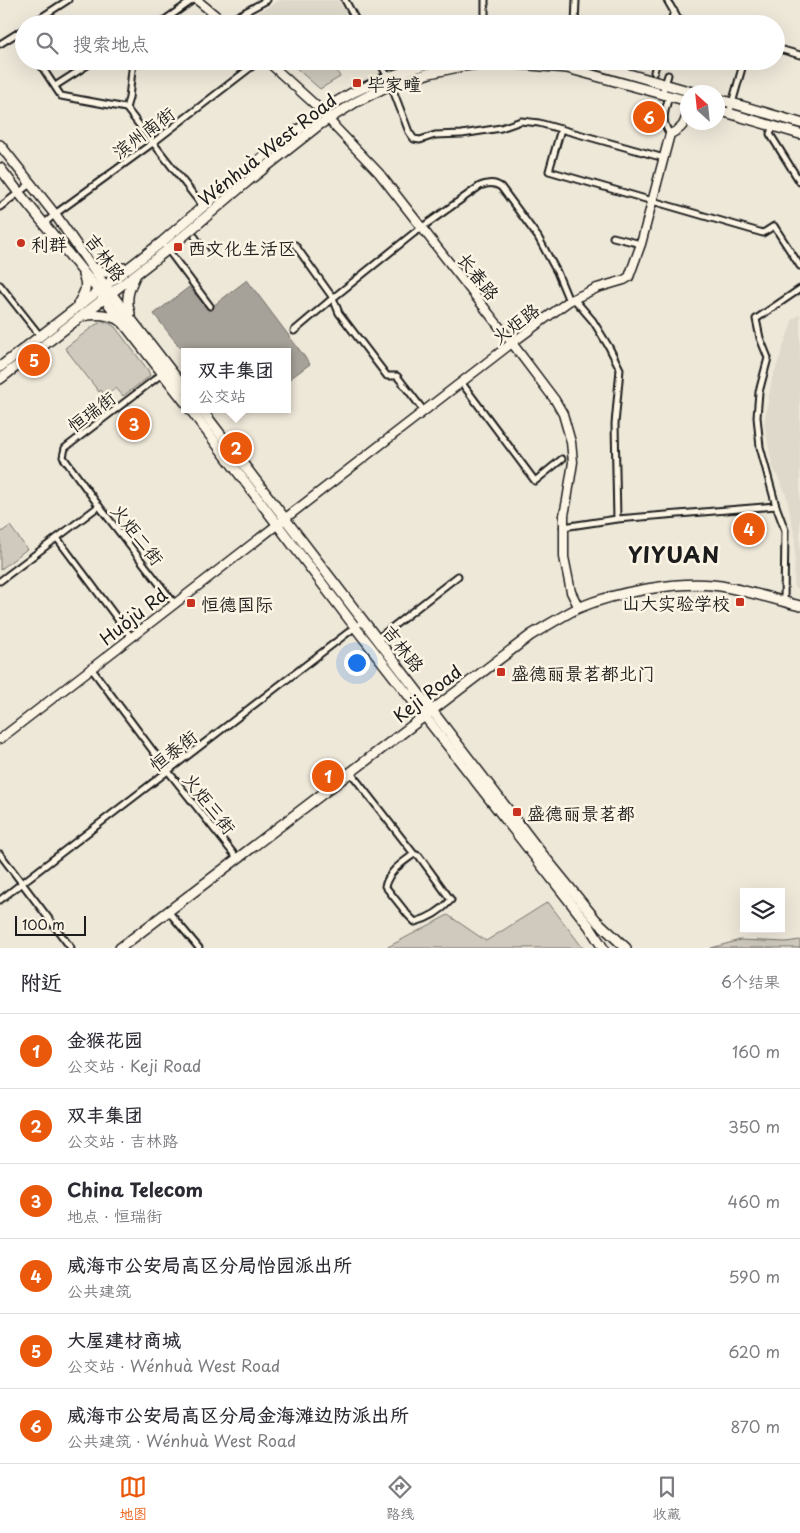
<!DOCTYPE html>
<html lang="zh">
<head>
<meta charset="utf-8">
<style>
  body { margin:0; font-family:"Playpen Sans","LXGW WenKai TC",sans-serif; background:#f2f2f3; color:#2b2b33 }
  .controls { position:absolute; right:15px; bottom:15px; display:grid; overflow:hidden; border-radius:0px; box-shadow:0 5px 20px #0002 }
  .controls button { width:45px; height:45px; display:grid; place-items:center; padding:0; border:0; border-bottom:1px solid #e1e1e2; background:#fff; color:#2b2b33; font:25px sans-serif }
  .compass { position:absolute; left:680px; top:85px; width:45px; height:45px; border-radius:50%; background:#fff; box-shadow:0 5px 20px #0002; rotate:333deg }
  .scale { position:absolute; left:15px; bottom:12px; width:71px; box-sizing:border-box; padding-left:5px; border:2px solid #1c1c1c; border-top:0; font-size:14px; line-height:18px; white-space:nowrap; color:#1c1c1c; -webkit-text-stroke:4px #fcf5e5; paint-order:stroke }
  .you { position:absolute; left:356px; top:662px; width:18px; height:18px; margin:-12px; border:4px solid #fff; border-radius:50%; background:#1a73e8; box-shadow:0 0 0 8px #1a73e833 }
  .badge { display:grid; place-items:center; width:32px; height:32px; border-radius:50%; background:#ea580c; color:#fff; font-size:16px; font-weight:700 }
  .pin { position:absolute; translate:-50% -50%; border:2px solid #fff; box-shadow:0 1px 5px #0006 }
  .popup { position:absolute; left:181px; top:348px; width:110px; height:65px; box-sizing:border-box; display:grid; place-content:center; border-radius:0px; background:#fff; filter:drop-shadow(0 1px 4px #0005); font-size:16px; white-space:nowrap; color:#7c7c81 }
  .popup b { font-size:19px; color:#2b2b33 }
  .popup::after { content:''; position:absolute; left:50%; top:100%; margin-left:-10px; border:10px solid transparent; border-top-color:#fff }
  .list { margin:0; padding:0; list-style:none }
  h2 { display:flex; justify-content:space-between; align-items:center; height:65px; margin:0; padding:0 20px; font-size:21px }
  h2 small { font-size:16px; font-weight:400; color:#7c7c81 }
  .list li { display:grid; grid-template-columns:32px 1fr auto; gap:15px; align-items:center; box-sizing:border-box; height:75px; padding:0 20px; border-top:1px solid #e1e1e2 }
  .list b { display:block; font-size:19px; white-space:nowrap }
  .list p { margin:0; font-size:16px; white-space:nowrap; color:#7c7c81 }
  .list em { font-size:16px; font-style:normal; color:#7c7c81 }
  .icon { flex:none; width:28px; height:28px; fill:none; stroke:currentColor; stroke-width:2; stroke-linecap:round; stroke-linejoin:round }
  .map { position:relative; flex:none; width:800px; height:948px; overflow:hidden }
  .search { position:absolute; background:#fff; box-shadow:0 5px 20px #0002; left:15px; right:15px; top:15px; height:55px; display:flex; align-items:center; gap:12px; box-sizing:border-box; padding:0 18px; border-radius:28px; color:#7c7c81; font-size:19px }
  .sheet { height:515px; background:#fff }
  nav { display:flex; justify-content:space-around; align-items:center; box-sizing:border-box; height:70px; border-top:1px solid #e1e1e2; background:#fff; font-size:14px; color:#7c7c81 }
  nav a { display:grid; justify-items:center; gap:2px }
  nav .on { color:#ea580c }
  .map>svg:first-child { display:block }
  .built { fill:#ded9cb }
  .green { fill:#cfcabd; stroke:#76736c }
  .water { fill:#a7a299; stroke:#6f6c67 }
  .lines { fill:none; stroke-linecap:round; stroke-linejoin:round }
  .street-casing { stroke:#1c1c1c; stroke-width:9 }
  .secondary-casing { stroke:#1c1c1c; stroke-width:11 }
  .primary-casing { stroke:#1c1c1c; stroke-width:12 }
  .street { stroke:#fcf5e5; stroke-width:5 }
  .secondary { stroke:#fcf5e5; stroke-width:8 }
  .primary { stroke:#fcf5e5; stroke-width:9 }
  .poi-dot { fill:#c8321e; stroke:#fcf5e5; stroke-width:2 }
  .labels { text-anchor:middle; dominant-baseline:central; stroke-width:5; stroke-linejoin:round; paint-order:stroke }
  .poi-label { font-size:18px; fill:#1c1c1c; stroke:#fcf5e5; text-anchor:start }
  .street-label { font-size:18px; fill:#1c1c1c; stroke:#fcf5e5 }
  .district-label { font-size:22px; font-weight:bold; letter-spacing:1px; fill:#1c1c1c; stroke:#fcf5e5 }
</style>
</head>
<body>
<div class="map">
<svg width="800" height="948" viewBox="0 0 800 948">
  <rect width="100%" height="100%" fill="#eee8d9"/>
  <filter id="ink" filterUnits="userSpaceOnUse"><feTurbulence type="fractalNoise" baseFrequency=".02" numOctaves="2"/><feDisplacementMap in="SourceGraphic" scale="10" xChannelSelector="R" yChannelSelector="G"/><feConvolveMatrix kernelMatrix="1 2 1 2 8 2 1 2 1" color-interpolation-filters="sRGB"/></filter>
  <g filter="url(#ink)">
    <g class="built">
      <path d="M280 0H338L346 13 324 24H244L242 22Z"/>
      <path d="M800 314V589L794 587 795 538 786 494 772 465 764 423 772 379 793 319Z"/>
    </g>
    <g class="green">
      <path d="M288 61H332L340 77 320 89Z"/>
      <path d="M102 322 109 323 115 327 148 370 150 376 123 396 116 388 105 396 101 390 99 392 65 348 95 325Z"/>
      <path d="M10 526 27 549 0 570V533Z"/>
      <path d="M548 902 583 948H386L448 915 486 941Z"/>
      <path d="M740 940 786 942 800 940V948H711Z"/>
    </g>
    <path class="water" d="M247 280 310 364 287 381V352H185V354L154 314 189 287C195 295 202 301 209 309Z"/>
    <g class="lines">
      <defs>
        <g id="street">
          <path d="M345 0 358 24"/>
          <path d="M485 0V24"/>
          <path d="M667 0 678 19 694 24"/>
          <path d="M225 23 267 0"/>
          <path d="M31 24 68 0"/>
          <path d="M159 24 193 0"/>
          <path d="M575 24 576 0"/>
          <path d="M670 24 674 11"/>
          <path d="M19 32 24 39"/>
          <path d="M0 44 24 29"/>
          <path d="M776 48 800 55"/>
          <path d="M38 61 61 96 126 108 204 208"/>
          <path d="M379 61 388 77 409 132 414 139 420 140 435 135 462 134 501 128 521 121 539 123 664 158"/>
          <path d="M571 69 573 61"/>
          <path d="M654 72 657 61"/>
          <path d="M55 86 94 61"/>
          <path d="M662 94 668 75"/>
          <path d="M669 96C665 112 660 120 670 134"/>
          <path d="M126 108 129 98 133 61"/>
          <path d="M729 114 744 61"/>
          <path d="M773 126 770 134 800 182"/>
          <path d="M561 129 549 171 763 233 774 226 800 266"/>
          <path d="M0 207 30 184"/>
          <path d="M44 224 55 214 154 142 259 61"/>
          <path d="M195 237 205 252"/>
          <path d="M613 237 641 244"/>
          <path d="M162 242 210 306"/>
          <path d="M295 245 333 298 339 313 387 376H397L424 411"/>
          <path d="M0 285 41 337"/>
          <path d="M574 299 593 321 609 347 620 369 615 424 617 519"/>
          <path d="M294 331 333 298 414 233 480 186C488 183 494 182 501 187L538 237 557 272 569 301"/>
          <path d="M461 382 535 481 562 459"/>
          <path d="M99 506 174 603"/>
          <path d="M563 527 617 519 776 506"/>
          <path d="M57 538 131 637"/>
          <path d="M0 581 99 506 63 457 65 448 163 373"/>
          <path d="M784 602 785 530 776 506 760 447 757 417 759 392 768 358 760 338 756 319 800 289"/>
          <path d="M377 639 458 576"/>
          <path d="M91 668 168 771 237 858"/>
          <path d="M351 773 414 854 419 856 451 900C441 911 430 918 415 922L408 915 385 886C390 870 402 863 414 854"/>
          <path d="M0 854 71 948"/>
          <path d="M0 900 363 621"/>
          <path d="M168 911 199 948"/>
        </g>
        <g id="secondary">
          <path d="M197 0 226 24"/>
          <path d="M267 61 322 111 336 128 379 173 512 343 555 400 563 414 571 442 573 462 567 500 564 515V557L571 592 579 608"/>
          <path d="M0 739 512 343 569 301 597 288 624 280 629 277 641 244 670 134C684 128 684 124 688 111"/>
        </g>
        <g id="primary">
          <path d="M583 61 692 92"/>
          <path d="M718 99 800 123"/>
          <path d="M718 110 800 134"/>
          <path d="M0 145 57 217 100 279 185 389"/>
          <path d="M0 168 19 193 93 284 185 402"/>
          <path d="M95 268C105 276 113 271 124 268"/>
          <path d="M78 304C84 294 89 286 83 275"/>
          <path d="M130 313C125 299 129 289 135 276"/>
          <path d="M83 316C97 313 109 314 121 321"/>
          <path d="M0 367 162 242 242 173 331 105 352 93 385 78 436 61"/>
          <path d="M0 379 167 250 248 181 319 125 356 102 388 86 430 73 463 66 493 62 567 68 688 101"/>
          <path d="M190 409 355 627 589 926 603 948"/>
          <path d="M201 409 535 845 596 920 626 948"/>
          <path d="M120 948 531 635C547 626 562 616 578 608 616 592 681 580 721 586 748 591 774 599 800 606"/>
        </g>
      </defs>
      <use href="#street" class="street-casing"/>
      <use href="#secondary" class="secondary-casing"/>
      <use href="#primary" class="primary-casing"/>
      <use href="#street" class="street"/>
      <use href="#secondary" class="secondary"/>
      <use href="#primary" class="primary"/>
    </g>
  </g>
  <g class="poi-dot">
    <rect x="352" y="78" width="10" height="10" rx="2.5"/>
    <circle cx="21" cy="243" r="5"/>
    <rect x="173" y="242" width="10" height="10" rx="2.5"/>
    <rect x="735" y="597" width="10" height="10" rx="2.5"/>
    <rect x="186" y="598" width="10" height="10" rx="2.5"/>
    <rect x="496" y="667" width="10" height="10" rx="2.5"/>
    <rect x="512" y="807" width="10" height="10" rx="2.5"/>
  </g>
  <g class="labels">
    <g class="poi-label">
      <text x="367" y="83">毕家疃</text>
      <text x="31" y="243">利群</text>
      <text x="188" y="247">西文化生活区</text>
      <text x="730" y="602" text-anchor="end">山大实验学校</text>
      <text x="201" y="603">恒德国际</text>
      <text x="511" y="672">盛德丽景茗都北门</text>
      <text x="527" y="812">盛德丽景茗都</text>
    </g>
    <g class="street-label">
      <text transform="translate(143 132) rotate(-37)">滨州南街</text>
      <text transform="translate(267 149) rotate(-38)">Wénhuà West Road</text>
      <text transform="translate(106 257) rotate(54)">吉林路</text>
      <text transform="translate(479 276) rotate(52)">长春路</text>
      <text transform="translate(515 323) rotate(-37)">火炬路</text>
      <text transform="translate(91 411) rotate(-37)">恒瑞街</text>
      <text transform="translate(138 534) rotate(52)">火炬二街</text>
      <text transform="translate(133 616) rotate(-38)">Huǒjù Rd</text>
      <text transform="translate(404 648) rotate(52)">吉林路</text>
      <text transform="translate(427 693) rotate(-38)">Keji Road</text>
      <text transform="translate(173 750) rotate(-38)">恒泰街</text>
      <text transform="translate(210 803) rotate(52)">火炬三街</text>
    </g>
    <g class="district-label">
      <text x="674" y="553">YIYUAN</text>
    </g>
  </g>
</svg>
<div class="controls">
<button><svg class="icon" aria-label="layers" viewBox="0 0 24 24"><path d="M12 4l9 5-9 5-9-5zM3 14l9 5 9-5"/></svg></button>
</div>
<svg class="compass" viewBox="-18 -18 36 36"><path d="M0-13l5 13h-10z" fill="#e53935"/><path d="M0 13l5-13h-10z" fill="#7c7c81"/></svg>
<div class="scale">100 m</div>
<div class="you"></div>
<div class="pin badge" style="left:328px;top:776px">1</div>
<div class="pin badge" style="left:236px;top:448px">2</div>
<div class="popup"><b>双丰集团</b>公交站</div>
<div class="pin badge" style="left:134px;top:424px">3</div>
<div class="pin badge" style="left:749px;top:529px">4</div>
<div class="pin badge" style="left:34px;top:360px">5</div>
<div class="pin badge" style="left:649px;top:117px">6</div>
<div class="search"><svg class="icon" aria-label="search" viewBox="0 0 24 24"><circle cx="10" cy="10" r="6"/><path d="M15 15l6 6"/></svg>搜索地点</div>
</div>
<section class="sheet">
<h2>附近<small>6个结果</small></h2>
<ul class="list">
<li><span class="badge">1</span><div><b>金猴花园</b><p>公交站 · Keji Road</p></div><em>160 m</em></li>
<li><span class="badge">2</span><div><b>双丰集团</b><p>公交站 · 吉林路</p></div><em>350 m</em></li>
<li><span class="badge">3</span><div><b>China Telecom</b><p>地点 · 恒瑞街</p></div><em>460 m</em></li>
<li><span class="badge">4</span><div><b>威海市公安局高区分局怡园派出所</b><p>公共建筑</p></div><em>590 m</em></li>
<li><span class="badge">5</span><div><b>大屋建材商城</b><p>公交站 · Wénhuà West Road</p></div><em>620 m</em></li>
<li><span class="badge">6</span><div><b>威海市公安局高区分局金海滩边防派出所</b><p>公共建筑 · Wénhuà West Road</p></div><em>870 m</em></li>
</ul>
</section>
<nav>
<a class="on"><svg class="icon" aria-label="map" viewBox="0 0 24 24"><path d="M3 6l6-2 6 2 6-2v14l-6 2-6-2-6 2zM9 4v14M15 6v14"/></svg>地图</a>
<a><svg class="icon" aria-label="directions" viewBox="0 0 24 24"><path d="M12 3l9 9-9 9-9-9zM9 14v-3h6M13 9l2 2-2 2"/></svg>路线</a>
<a><svg class="icon" aria-label="saved" viewBox="0 0 24 24"><path d="M7 4h10v16l-5-4-5 4z"/></svg>收藏</a>
</nav>
</body>
</html>
